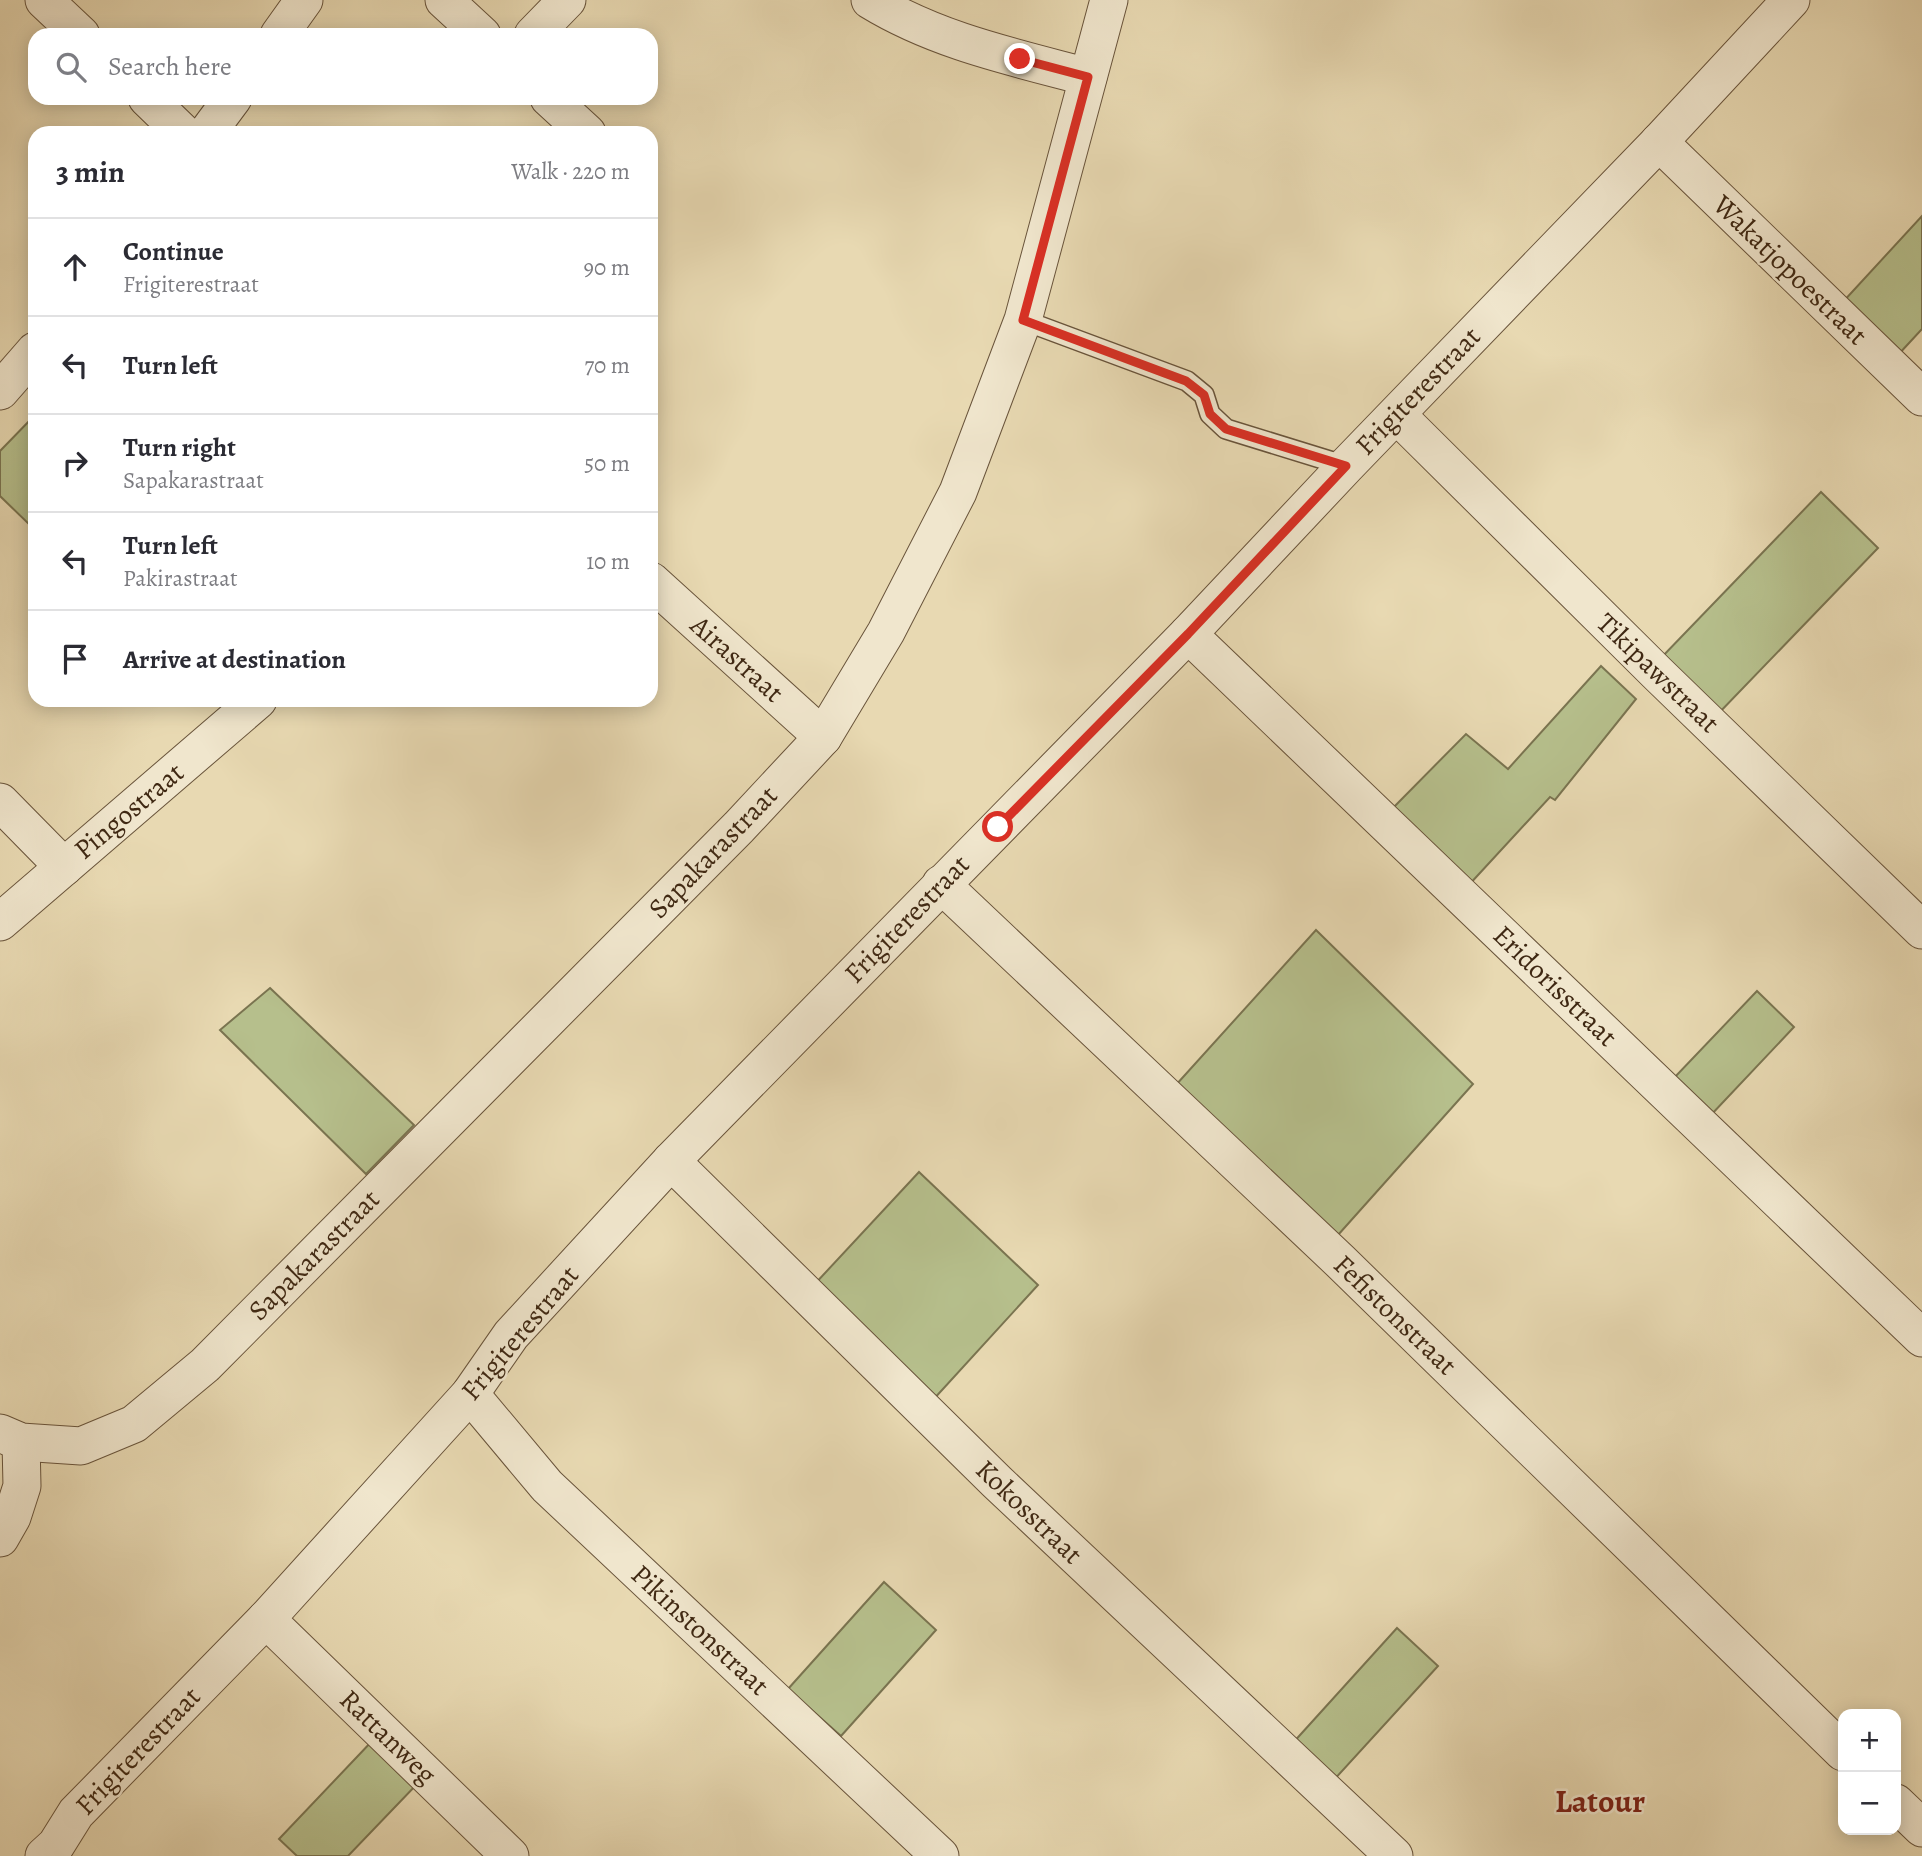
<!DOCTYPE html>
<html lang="en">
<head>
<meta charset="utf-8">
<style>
  body { margin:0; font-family:Alegreya,serif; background:#f7f7f7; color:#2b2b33 }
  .controls { position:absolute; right:21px; bottom:21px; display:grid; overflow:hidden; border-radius:14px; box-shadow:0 4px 18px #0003 }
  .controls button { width:63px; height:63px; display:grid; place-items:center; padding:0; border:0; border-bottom:2px solid #e1e1e2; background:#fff; color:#2b2b33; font:35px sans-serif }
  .stop { position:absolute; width:21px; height:21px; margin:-16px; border:5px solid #d93025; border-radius:50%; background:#fff }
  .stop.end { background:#d93025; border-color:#fff; box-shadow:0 2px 7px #0008 }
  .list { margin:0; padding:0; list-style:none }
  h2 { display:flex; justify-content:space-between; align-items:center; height:91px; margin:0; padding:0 28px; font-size:30px }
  h2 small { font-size:23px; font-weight:400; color:#7c7c81 }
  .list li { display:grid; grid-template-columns:46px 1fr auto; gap:21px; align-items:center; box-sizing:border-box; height:98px; padding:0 28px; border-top:2px solid #e1e1e2 }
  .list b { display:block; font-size:26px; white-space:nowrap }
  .list p { margin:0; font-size:23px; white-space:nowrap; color:#7c7c81 }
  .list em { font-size:23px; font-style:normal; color:#7c7c81 }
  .icon { flex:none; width:38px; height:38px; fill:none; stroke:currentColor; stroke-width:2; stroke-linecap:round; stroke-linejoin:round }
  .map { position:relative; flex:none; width:1922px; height:1856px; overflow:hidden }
  .search { position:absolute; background:#fff; box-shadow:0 4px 18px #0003; left:28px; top:28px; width:630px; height:77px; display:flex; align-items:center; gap:18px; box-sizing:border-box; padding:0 24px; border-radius:21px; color:#7c7c81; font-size:26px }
  .panel { position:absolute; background:#fff; box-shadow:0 4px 18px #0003; left:28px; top:126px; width:630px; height:581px; border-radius:21px }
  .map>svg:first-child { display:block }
  .green { fill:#b6bf8c; stroke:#7a7450; stroke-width:2 }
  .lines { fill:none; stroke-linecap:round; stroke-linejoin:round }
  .lane-casing { stroke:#69543b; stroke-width:22 }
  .street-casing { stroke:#69543b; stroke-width:39 }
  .lane { stroke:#f0e6cd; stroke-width:19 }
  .street { stroke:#f0e6cd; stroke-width:37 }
  .route { stroke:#d93025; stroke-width:9 }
  .labels { text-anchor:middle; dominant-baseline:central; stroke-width:5; stroke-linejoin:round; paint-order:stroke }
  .street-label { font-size:28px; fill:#3f2813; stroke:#f0e6cd }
  .quarter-label { font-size:32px; font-weight:bold; fill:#7a1f14; stroke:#f0e6cd }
</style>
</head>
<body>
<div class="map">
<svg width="1922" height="1856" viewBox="0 0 1922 1856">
  <rect width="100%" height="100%" fill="#e8d9b2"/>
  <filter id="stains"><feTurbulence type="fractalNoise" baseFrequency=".00286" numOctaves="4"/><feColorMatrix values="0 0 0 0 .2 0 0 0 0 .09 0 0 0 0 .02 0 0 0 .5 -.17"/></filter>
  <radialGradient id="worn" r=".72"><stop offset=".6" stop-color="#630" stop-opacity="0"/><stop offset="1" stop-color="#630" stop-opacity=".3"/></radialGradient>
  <g class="green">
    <path d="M1922 216V329L1897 356 1841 304Z"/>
    <path d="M35 415V530L0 496V451Z"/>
    <path d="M1821 492 1878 548 1716 716 1659 660Z"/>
    <path d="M1601 666 1636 699 1555 800 1550 797 1467 887 1387 814 1466 734 1508 769Z"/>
    <path d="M1316 930 1473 1084 1338 1235 1175 1086Z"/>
    <path d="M270 988 414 1125 366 1174 220 1030Z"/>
    <path d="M1757 991 1794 1027 1710 1116 1673 1079Z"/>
    <path d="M919 1172 1038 1285 932 1401 812 1287Z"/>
    <path d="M884 1582 936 1630 841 1736 788 1689Z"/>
    <path d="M1397 1628 1438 1666 1332 1782 1291 1745Z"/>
    <path d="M374 1739 419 1782 348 1856H297L279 1839Z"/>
  </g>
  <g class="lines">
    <defs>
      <path id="lane" d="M1023 320 1187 381 1204 395 1210 414 1226 429 1346 466"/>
      <g id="street">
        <path d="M44 0 81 35"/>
        <path d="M444 0 482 35"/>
        <path d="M870 0C937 41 1013 57 1088 77"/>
        <path d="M279 35 304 0"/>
        <path d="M533 35 567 0"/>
        <path d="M147 98 183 133"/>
        <path d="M549 98 587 133"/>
        <path d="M207 133 233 98"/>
        <path d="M1659 142 1922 397"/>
        <path d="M0 391 35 351"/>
        <path d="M1397 415 1657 673 1922 930"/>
        <path d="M651 581 823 737"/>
        <path d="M1188 634 1922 1338"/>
        <path d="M0 802 64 867"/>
        <path d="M941 884 1341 1262 1843 1752"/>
        <path d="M0 922 258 700"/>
        <path d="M671 1161 997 1482 1394 1856"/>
        <path d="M470 1394 547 1486 940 1856"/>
        <path d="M0 1433 21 1442 81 1446 134 1424 205 1365 739 827 823 737 886 632 958 492 1023 320 1109 0"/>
        <path d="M0 1538 12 1517 22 1486 21 1442"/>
        <path d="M266 1619 510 1856"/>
        <path d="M1896 1803 1922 1828"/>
        <path d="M44 1856 56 1845 76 1813 266 1619 470 1394 511 1335 671 1161 1188 634 1346 466 1659 142 1791 0"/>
      </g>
    </defs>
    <use href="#lane" class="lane-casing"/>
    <use href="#street" class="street-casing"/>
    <use href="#lane" class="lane"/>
    <use href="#street" class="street"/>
  </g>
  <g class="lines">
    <path class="route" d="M998 827 1188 634 1346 466 1226 429 1210 414 1204 395 1186 381 1023 320 1088 77 1020 59"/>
  </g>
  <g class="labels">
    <g class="street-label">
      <text transform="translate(1790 270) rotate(44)">Wakatjopoestraat</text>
      <text transform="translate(1418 391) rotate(-46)">Frigiterestraat</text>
      <text transform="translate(737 659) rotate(42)">Airastraat</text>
      <text transform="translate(1658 673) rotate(44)">Tikipawstraat</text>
      <text transform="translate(129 811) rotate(-40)">Pingostraat</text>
      <text transform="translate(713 852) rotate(-46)">Sapakarastraat</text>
      <text transform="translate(907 919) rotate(-46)">Frigiterestraat</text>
      <text transform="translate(1555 986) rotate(44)">Eridorisstraat</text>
      <text transform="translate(314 1255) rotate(-45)">Sapakarastraat</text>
      <text transform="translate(1395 1315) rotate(44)">Fefistonstraat</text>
      <text transform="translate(520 1333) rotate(-50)">Frigiterestraat</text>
      <text transform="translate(1029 1512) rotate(44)">Kokosstraat</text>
      <text transform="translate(700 1630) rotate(43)">Pikinstonstraat</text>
      <text transform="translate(388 1737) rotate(44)">Rattanweg</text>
      <text transform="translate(138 1751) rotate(-46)">Frigiterestraat</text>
    </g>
    <g class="quarter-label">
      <text x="1600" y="1801">Latour</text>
    </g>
  </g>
  <rect width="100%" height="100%" filter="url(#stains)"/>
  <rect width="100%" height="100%" fill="url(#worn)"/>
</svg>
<div class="controls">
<button>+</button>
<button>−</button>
</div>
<div class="stop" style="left:998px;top:827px"></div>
<div class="stop end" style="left:1020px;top:59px"></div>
<div class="search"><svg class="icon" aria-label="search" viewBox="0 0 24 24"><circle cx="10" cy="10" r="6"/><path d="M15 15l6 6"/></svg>Search here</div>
<section class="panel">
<h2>3 min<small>Walk · 220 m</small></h2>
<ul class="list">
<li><svg class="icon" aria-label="ahead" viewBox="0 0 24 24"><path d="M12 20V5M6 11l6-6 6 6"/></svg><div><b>Continue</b><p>Frigiterestraat</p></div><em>90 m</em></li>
<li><svg class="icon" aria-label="left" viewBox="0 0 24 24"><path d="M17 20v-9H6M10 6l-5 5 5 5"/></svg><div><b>Turn left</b></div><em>70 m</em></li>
<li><svg class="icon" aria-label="right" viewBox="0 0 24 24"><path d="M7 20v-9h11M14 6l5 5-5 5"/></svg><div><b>Turn right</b><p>Sapakarastraat</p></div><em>50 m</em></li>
<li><svg class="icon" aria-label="left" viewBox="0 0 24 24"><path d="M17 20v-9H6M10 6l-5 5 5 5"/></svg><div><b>Turn left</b><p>Pakirastraat</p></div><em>10 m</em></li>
<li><svg class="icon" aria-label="arrive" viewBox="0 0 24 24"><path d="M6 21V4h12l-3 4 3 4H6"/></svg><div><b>Arrive at destination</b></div></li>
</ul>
</section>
</div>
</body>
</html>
